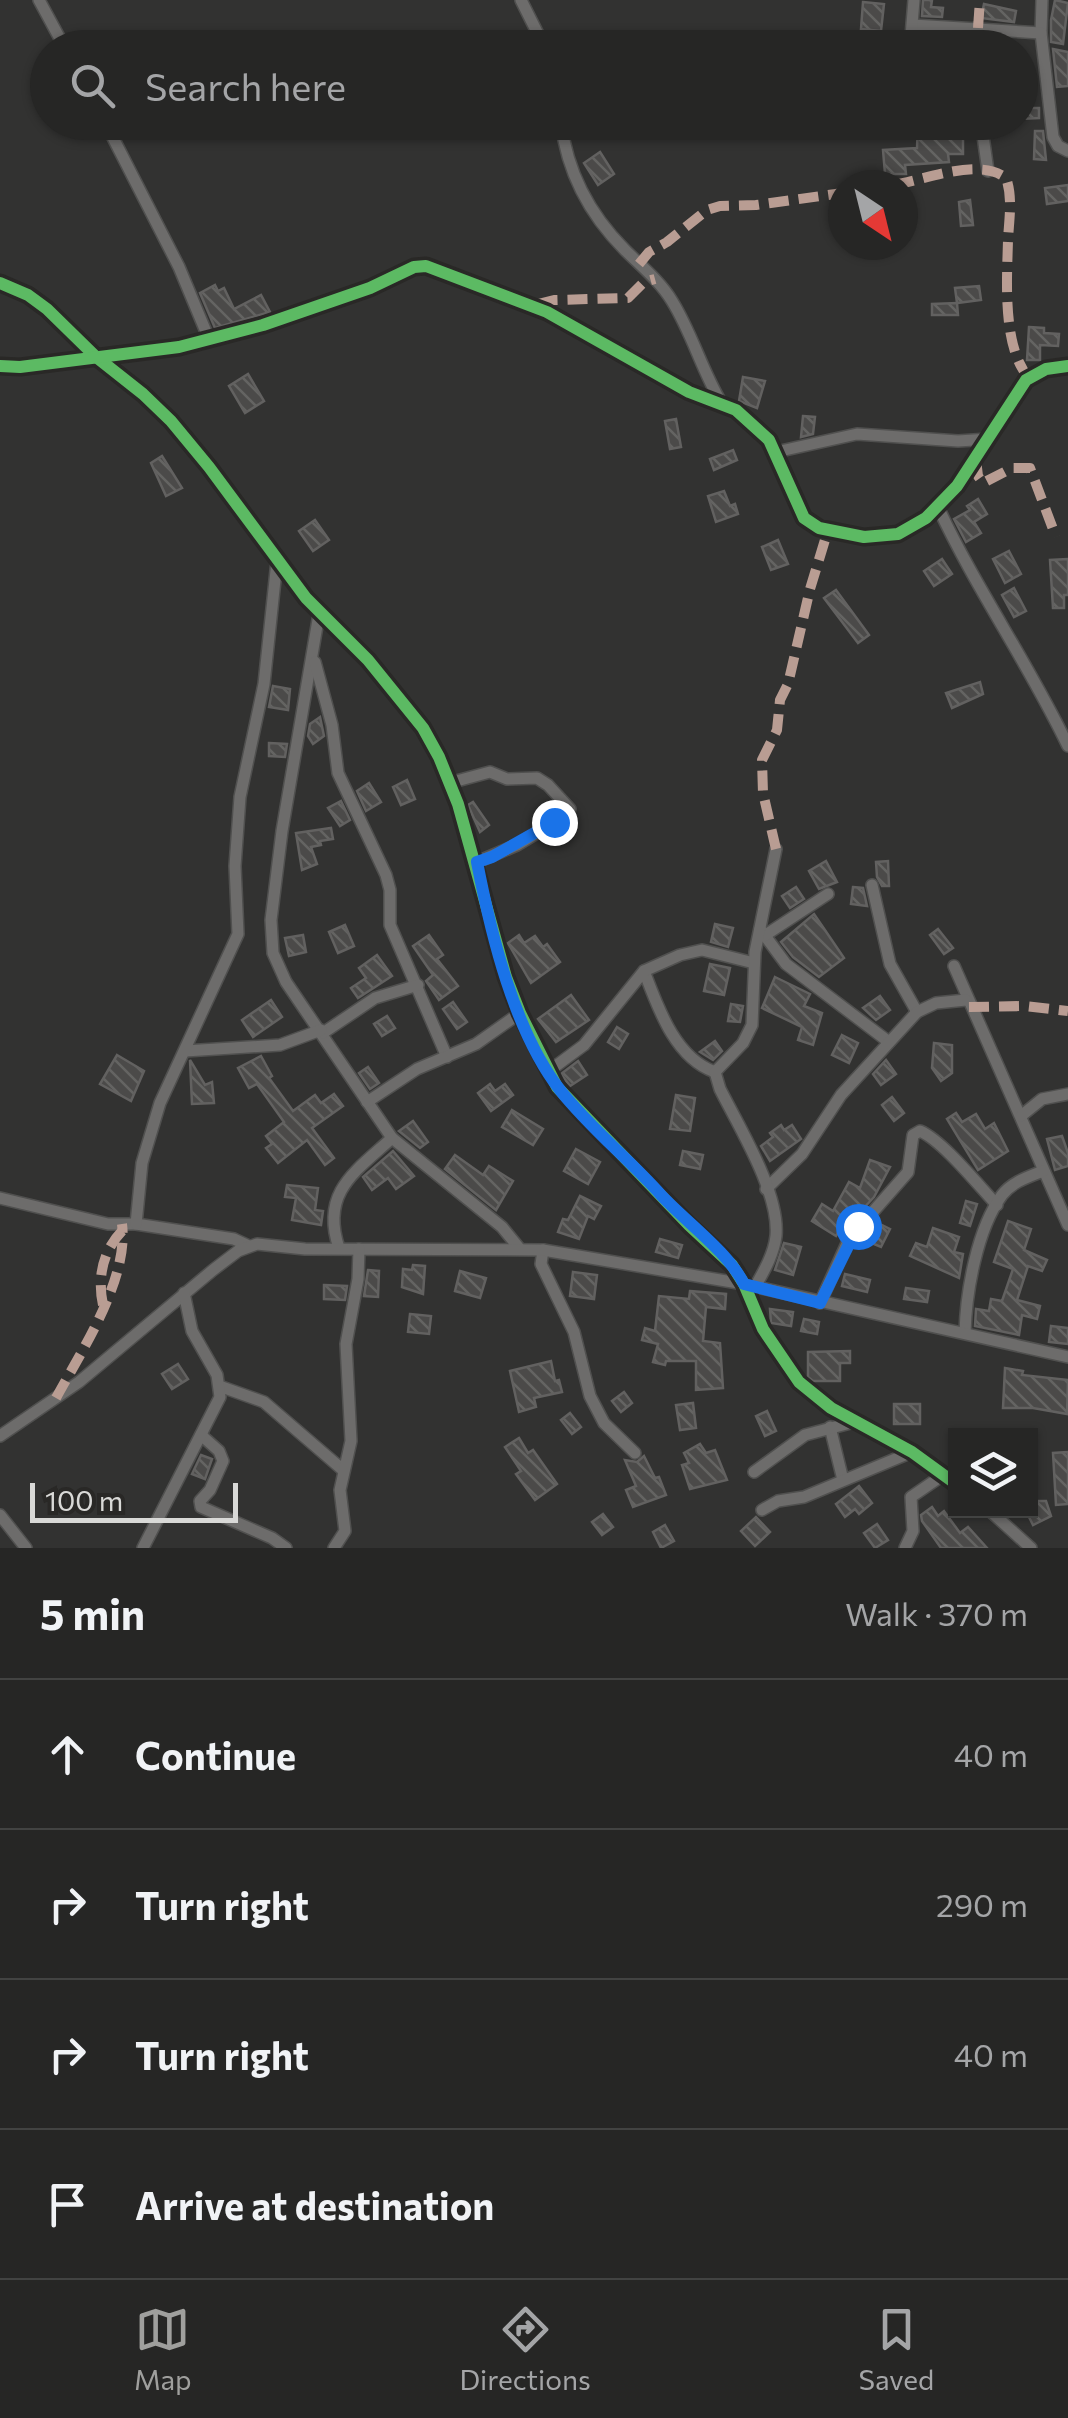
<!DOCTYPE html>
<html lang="en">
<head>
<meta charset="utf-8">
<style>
  body { margin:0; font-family:Commissioner,sans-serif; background:#2e2e2d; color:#f1f3f6 }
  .controls { position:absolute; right:30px; bottom:30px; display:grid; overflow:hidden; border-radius:0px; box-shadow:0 2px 8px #0004 }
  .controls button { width:90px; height:90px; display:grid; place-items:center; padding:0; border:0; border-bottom:2px solid #424342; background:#262625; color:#f1f3f6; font:50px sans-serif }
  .compass { position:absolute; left:828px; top:170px; width:90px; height:90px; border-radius:50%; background:#262625; box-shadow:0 2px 8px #0004; rotate:145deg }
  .scale { position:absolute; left:30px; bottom:25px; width:208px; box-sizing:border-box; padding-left:10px; border:5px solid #d9d9d7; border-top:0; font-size:28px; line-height:35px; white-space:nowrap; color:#d9d9d7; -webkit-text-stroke:8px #292826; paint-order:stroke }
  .stop { position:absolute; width:30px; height:30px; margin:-22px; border:8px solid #1a73e8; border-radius:50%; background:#fff }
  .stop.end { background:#1a73e8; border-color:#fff; box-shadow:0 2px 10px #0008 }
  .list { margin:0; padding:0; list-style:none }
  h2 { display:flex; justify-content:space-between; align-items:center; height:130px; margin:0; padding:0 40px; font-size:42px }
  h2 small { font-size:32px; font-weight:400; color:#a4a5a7 }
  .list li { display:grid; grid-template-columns:65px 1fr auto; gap:30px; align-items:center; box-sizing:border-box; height:150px; padding:0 40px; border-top:2px solid #424342 }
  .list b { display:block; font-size:38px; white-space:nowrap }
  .list em { font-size:32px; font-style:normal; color:#a4a5a7 }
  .icon { flex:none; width:55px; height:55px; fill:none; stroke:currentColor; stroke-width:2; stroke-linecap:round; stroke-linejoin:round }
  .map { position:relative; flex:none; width:1068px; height:1548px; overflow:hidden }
  .search { position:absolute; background:#262625; box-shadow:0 2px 8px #0004; left:30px; right:30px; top:30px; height:110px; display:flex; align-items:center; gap:25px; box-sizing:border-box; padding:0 35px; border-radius:55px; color:#a4a5a7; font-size:38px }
  .sheet { height:730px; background:#262625 }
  nav { display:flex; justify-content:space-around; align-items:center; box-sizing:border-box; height:140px; border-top:2px solid #424342; background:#262625; font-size:28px; color:#a4a5a7 }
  nav a { display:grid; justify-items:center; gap:5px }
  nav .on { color:#9f9f9d }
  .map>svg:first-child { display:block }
  .building { fill:url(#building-back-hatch); stroke:#626160; stroke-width:2.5 }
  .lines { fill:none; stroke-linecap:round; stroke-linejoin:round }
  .minor-casing { stroke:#50504f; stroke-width:14 }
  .minor { stroke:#6d6c6b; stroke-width:11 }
  .quiet { stroke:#b99d93; stroke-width:10; stroke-dasharray:20 10; stroke-linecap:butt }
  .cycleway-casing { stroke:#292826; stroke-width:19 }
  .cycleway { stroke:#5cba63; stroke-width:12 }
  .route { stroke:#1a73e8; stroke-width:12 }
</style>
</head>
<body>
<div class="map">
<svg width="1068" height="1548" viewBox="0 0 1068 1548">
  <defs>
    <pattern id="building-back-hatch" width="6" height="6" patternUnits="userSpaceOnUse" patternTransform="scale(2.5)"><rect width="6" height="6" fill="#4b4a49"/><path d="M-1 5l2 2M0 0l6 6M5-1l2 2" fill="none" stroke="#646462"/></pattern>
  </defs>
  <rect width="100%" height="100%" fill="#323231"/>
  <g class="building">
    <path d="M923 0H932L931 7 943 8 942 17 922 16Z"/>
    <path d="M1055 0 1068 3 1063 44 1051 42V20Z"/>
    <path d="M863 2 884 4 881 31 861 29Z"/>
    <path d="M984 4 1016 11 1014 22 981 18Z"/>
    <path d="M511 34 514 48H494L493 38Z"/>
    <path d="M1053 49 1068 52V86L1057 87Z"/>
    <path d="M1020 108H1039V118L1020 119Z"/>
    <path d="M946 122V128L968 127V138L963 139V154H948L949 162 905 165 906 174H885L883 150 917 148 918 123Z"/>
    <path d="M1035 131H1043L1046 160 1034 159Z"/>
    <path d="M600 152 614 174 598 185 584 163Z"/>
    <path d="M1068 185V201L1047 204 1045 188Z"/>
    <path d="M970 200 973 225 961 226 959 202Z"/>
    <path d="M215 285 218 291 224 288 234 309 261 295 270 312 215 328 200 293Z"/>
    <path d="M979 286 981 300 957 303 955 288Z"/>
    <path d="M957 303 958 315H932V304Z"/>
    <path d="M1029 327 1044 328V333L1059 334 1058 346 1040 345V360H1027Z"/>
    <path d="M248 374 264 401 245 413 229 386Z"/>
    <path d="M743 377 765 381 757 408 739 401Z"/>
    <path d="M803 416 815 417 813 434 801 437Z"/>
    <path d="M676 419 681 447 670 449 665 421Z"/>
    <path d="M733 450 737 460 714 470 710 459Z"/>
    <path d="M162 456 182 488 166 496 151 463Z"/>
    <path d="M724 491 730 506 735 504 738 514 716 522 708 496Z"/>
    <path d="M978 499 987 514 974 522 981 533 966 542 954 519 970 510 967 506Z"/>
    <path d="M315 520 329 540 313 551 299 531Z"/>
    <path d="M778 540 788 564 771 570 762 547Z"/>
    <path d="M1009 551 1021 574 1005 583 993 559Z"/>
    <path d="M942 559 952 574 934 586 924 571Z"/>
    <path d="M1068 559V595H1064V608H1053L1050 560Z"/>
    <path d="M1014 588 1026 611 1014 617 1002 595Z"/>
    <path d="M836 590 869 635 858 643 824 598Z"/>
    <path d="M980 682 983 694 952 708 946 693Z"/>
    <path d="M273 686 290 689 288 710 269 707Z"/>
    <path d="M320 717 324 736 313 744 308 736 310 724Z"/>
    <path d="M269 743 287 744 285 757 269 756Z"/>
    <path d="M407 780 415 799 401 805 393 787Z"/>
    <path d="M369 783 381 802 366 811 357 791Z"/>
    <path d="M341 801 350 820 340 826 328 808Z"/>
    <path d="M473 802 489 825 480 832 468 805Z"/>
    <path d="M331 828 333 839 320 841 321 845 311 847 317 864 302 870 296 833Z"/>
    <path d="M826 861 837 882 819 889 809 871Z"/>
    <path d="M888 861 889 886H882L877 877 876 862Z"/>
    <path d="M796 887 804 899 790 908 782 896Z"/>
    <path d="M853 887 863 888 867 906 851 904Z"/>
    <path d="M814 914 844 958 819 977 793 957 781 942Z"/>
    <path d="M715 924 733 928 728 947 711 942Z"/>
    <path d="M345 925 354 946 338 953 329 932Z"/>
    <path d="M938 929 953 948 944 954 930 935Z"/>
    <path d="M303 935 306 952 289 956 285 938Z"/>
    <path d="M429 935 443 955 437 959 458 986 439 1000 426 981 433 975 413 946Z"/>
    <path d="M519 935 524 943 535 936 543 947 547 944 560 962 531 983 508 943Z"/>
    <path d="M377 955 392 976 358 998 351 988 366 978 359 968Z"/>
    <path d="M710 964 730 968 724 995 704 991Z"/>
    <path d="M775 977 810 994 804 1006 822 1013 813 1045 798 1040 802 1027 762 1008Z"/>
    <path d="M571 995 589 1020 556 1042 538 1019Z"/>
    <path d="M880 996 890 1010 876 1020 863 1008Z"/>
    <path d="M271 1000 282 1017 253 1037 242 1020Z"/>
    <path d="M453 1002 467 1022 457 1029 443 1009Z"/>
    <path d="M731 1004 743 1006 740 1022 728 1021Z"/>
    <path d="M387 1016 395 1028 382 1036 374 1024Z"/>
    <path d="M617 1027 628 1034 619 1049 608 1042Z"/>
    <path d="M842 1035 858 1043 849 1063 832 1055Z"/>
    <path d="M715 1041 722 1051 713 1060 700 1052Z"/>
    <path d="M934 1043 952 1045V1073L941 1081 932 1068Z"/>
    <path d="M117 1055 144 1071 131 1101 100 1084Z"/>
    <path d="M261 1056 272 1076 269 1078 293 1111 315 1095 321 1103 334 1094 343 1106 312 1128 334 1158 325 1165 307 1140 278 1163 266 1148 272 1144 266 1136 284 1122 257 1084 249 1088 238 1068Z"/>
    <path d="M190 1060 205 1085 212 1082 214 1103 192 1104Z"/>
    <path d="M886 1060 896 1074 881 1085 873 1074Z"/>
    <path d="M578 1061 587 1075 570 1086 561 1074Z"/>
    <path d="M368 1067 379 1083 370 1089 359 1073Z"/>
    <path d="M490 1084 495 1091 505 1084 513 1095 491 1111 478 1093Z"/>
    <path d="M676 1095 695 1098 690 1131 670 1129Z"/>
    <path d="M892 1097 904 1113 894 1121 882 1105Z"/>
    <path d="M512 1110 543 1129 533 1145 502 1127Z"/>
    <path d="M956 1113 962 1122 976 1114 985 1129 994 1123 1008 1151 978 1170 947 1119Z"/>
    <path d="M413 1121 428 1142 420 1148 399 1131Z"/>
    <path d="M781 1125 784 1130 792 1125 801 1139 770 1161 761 1146 773 1137 770 1133Z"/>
    <path d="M1062 1136 1068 1153V1166L1055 1170 1047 1139Z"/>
    <path d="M576 1149 600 1162 588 1184 564 1171Z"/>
    <path d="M393 1151 414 1176 396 1189 388 1178 372 1190 363 1177Z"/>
    <path d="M683 1151 703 1155 700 1169 680 1165Z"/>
    <path d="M455 1155 483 1175 489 1166 513 1181 496 1210 445 1169Z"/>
    <path d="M870 1160 890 1167 874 1197 861 1211 853 1206 836 1236 812 1221 822 1204 833 1211 849 1182 860 1188Z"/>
    <path d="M287 1185 318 1188 315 1210 323 1211 321 1225 292 1220 296 1198 285 1197Z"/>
    <path d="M580 1196 601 1206 594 1219 588 1216 579 1239 558 1232 563 1219 568 1220Z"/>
    <path d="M966 1201 977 1204 970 1226 960 1223Z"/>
    <path d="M1008 1221 1031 1229 1024 1250 1047 1260 1042 1271 1028 1266 1017 1300 1040 1306 1037 1319 1022 1315 1019 1335 975 1326 976 1309 989 1311 991 1299 1002 1301 1013 1269 994 1262Z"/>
    <path d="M878 1223 890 1229 881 1247 869 1242Z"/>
    <path d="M933 1228 959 1237 954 1252 963 1254 959 1278 910 1256 916 1243 927 1247Z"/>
    <path d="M660 1239 682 1245 678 1258 656 1252Z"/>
    <path d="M784 1243 801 1247 793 1275 775 1270Z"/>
    <path d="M413 1265 425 1266 423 1294 402 1287 403 1269 412 1270Z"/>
    <path d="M368 1270 379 1271 378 1297 364 1296Z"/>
    <path d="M460 1271 486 1278 480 1298 455 1291Z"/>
    <path d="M573 1272 597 1275 594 1299 570 1296Z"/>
    <path d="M845 1274 870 1280 867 1292 842 1286Z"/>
    <path d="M324 1285 347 1286 345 1300 324 1299Z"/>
    <path d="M906 1288 929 1291 927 1302 904 1299Z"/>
    <path d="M690 1291 726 1294 725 1309 706 1307 703 1341 720 1343 723 1388 696 1390V1361H666L665 1365 653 1362 658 1344 642 1340 645 1328 655 1331 659 1296 689 1299Z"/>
    <path d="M770 1309 793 1312 791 1326 771 1323Z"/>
    <path d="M410 1314 431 1316 429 1334 408 1332Z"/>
    <path d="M804 1319 819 1322 817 1334 801 1331Z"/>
    <path d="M1051 1326 1068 1328V1344L1049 1342Z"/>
    <path d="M850 1351V1363H840V1381H813L808 1377V1352Z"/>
    <path d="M551 1361 555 1381 559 1380 562 1392 534 1398 536 1407 519 1412 510 1371Z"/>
    <path d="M178 1364 188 1379 172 1389 162 1374Z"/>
    <path d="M1005 1368 1023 1371 1022 1375 1068 1380 1067 1414 1033 1408H1003Z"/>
    <path d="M624 1392 632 1403 621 1412 612 1401Z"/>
    <path d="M693 1403 696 1428 680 1430 676 1405Z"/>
    <rect x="894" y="1404" width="26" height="20"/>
    <path d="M767 1411 776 1431 765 1436 756 1416Z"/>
    <path d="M570 1413 581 1427 572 1434 561 1420Z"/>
    <path d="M519 1438 528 1453 533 1450 557 1484 535 1500 516 1474 521 1471 505 1447Z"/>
    <path d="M700 1444 706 1453 715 1450 727 1480 690 1489 682 1465 689 1463 684 1453Z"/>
    <path d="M1068 1452V1504L1056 1505 1053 1453Z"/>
    <path d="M201 1455 212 1459 205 1479 192 1474Z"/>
    <path d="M644 1456 655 1478 659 1477 666 1495 633 1507 626 1490 636 1486 625 1460 637 1462Z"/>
    <path d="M859 1486 872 1503 859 1514 855 1509 845 1517 836 1504Z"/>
    <path d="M1030 1501H1046L1051 1516 1033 1525 1028 1515Z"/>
    <path d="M932 1507 938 1516 944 1511 960 1533 968 1527 987 1548H941L922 1521 921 1515Z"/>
    <path d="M603 1514 613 1527 602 1535 592 1522Z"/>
    <path d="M756 1517 770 1532 755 1546 741 1531Z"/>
    <path d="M877 1524 888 1540 875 1548 864 1533Z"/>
    <path d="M665 1525 674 1541 661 1548 653 1532Z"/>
  </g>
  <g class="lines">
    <defs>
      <g id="minor">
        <path d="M39 0 65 48"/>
        <path d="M521 0 545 48"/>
        <path d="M1042 0 1041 33 1053 137 1058 146 1068 151"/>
        <path d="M913 25 1041 33"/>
        <path d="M910 48 914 0"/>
        <path d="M977 48V27"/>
        <path d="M105 122 179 267 209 339"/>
        <path d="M561 122C567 172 590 215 625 250 641 266 660 281 672 301 692 333 702 371 722 404"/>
        <path d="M981 122 988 171"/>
        <path d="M769 127 846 131 898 122"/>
        <path d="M0 283 28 295 47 309 95 356 143 394 171 421 209 467 306 598 368 660 423 728 439 757 458 804 506 977 520 1013 557 1087 689 1225 732 1265 744 1284 763 1329 799 1382 831 1408 912 1452 956 1484"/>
        <path d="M0 366 20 367 179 347 263 325 370 288 414 267 426 266 547 312 689 392 736 410 769 440 804 518 819 528 864 537 898 534 926 518 957 486 1026 380 1046 369 1068 366"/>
        <path d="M776 452 857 434 958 441 989 439"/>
        <path d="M938 507C976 589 1029 664 1068 746"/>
        <path d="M319 614 282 831 271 920 273 953 286 982 392 1138 502 1227 519 1248"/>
        <path d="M315 662 332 725 338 773 386 875 390 890V925L447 1057"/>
        <path d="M449 783 490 772 507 779 537 778 548 785 570 809 568 814 517 845 477 862"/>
        <path d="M872 885 890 964 917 1012"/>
        <path d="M760 929 786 964 889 1042"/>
        <path d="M764 936 828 894"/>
        <path d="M954 966 1068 1225"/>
        <path d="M644 971C658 1008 675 1058 715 1072"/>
        <path d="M323 1033 375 998 418 985"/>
        <path d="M185 1051 280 1045 321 1030"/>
        <path d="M549 1071 584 1045 644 971 680 955 702 950 754 963"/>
        <path d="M367 1102 417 1069 476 1044 520 1013"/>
        <path d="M1021 1116 1042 1099 1068 1094"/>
        <path d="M766 1189 802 1154 841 1095 917 1012 936 1003 966 1000"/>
        <path d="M0 1198 108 1224H136L234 1239 249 1246"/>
        <path d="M136 1224 142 1163 160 1103 238 934 235 866 240 797 264 684 277 561"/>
        <path d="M339 1248C320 1192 356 1171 392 1138"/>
        <path d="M543 1250 541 1264 574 1332 590 1396 604 1423 635 1453"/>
        <path d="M755 1287C764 1271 774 1254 776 1236 780 1193 739 1127 720 1089L715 1072 743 1043 752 1025 755 952 776 849"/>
        <path d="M820 1303 849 1239 908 1172 913 1135 920 1131C943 1141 978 1185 997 1205"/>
        <path d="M965 1333C966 1292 977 1229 1002 1195 1012 1182 1028 1177 1043 1171"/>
        <path d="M222 1387 264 1402 343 1470"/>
        <path d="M830 1427 843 1480"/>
        <path d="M201 1435 219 1451 223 1461 210 1490 200 1501 201 1507 272 1538 286 1548"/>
        <path d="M0 1436 79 1382 213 1270 238 1251 257 1244 305 1249 543 1250 744 1284 1068 1357"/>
        <path d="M754 1472 805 1435 854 1422"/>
        <path d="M762 1510 778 1501 804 1497 912 1452"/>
        <path d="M989 1510 1031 1548"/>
        <path d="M0 1515 26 1548"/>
        <path d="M143 1548 220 1397 217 1375 192 1331 184 1293"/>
        <path d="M334 1548 345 1531 340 1490 351 1441 346 1344 358 1279 359 1249"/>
        <path d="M905 1548 913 1531 911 1497 943 1475"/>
      </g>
    </defs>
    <use href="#minor" class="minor-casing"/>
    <use href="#minor" class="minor"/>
    <g class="quiet">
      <path d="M978 28 980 0"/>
      <path d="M894 185C925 180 978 157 1006 178 1013 197 1009 220 1008 240 1007 280 1002 347 1029 378"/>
      <path d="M639 264 649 252 667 242 707 210 720 206 756 205 843 193"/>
      <path d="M538 304 554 300 628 298 644 282 655 279"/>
      <path d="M976 459 978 476 983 483 1012 468H1030L1056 537"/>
      <path d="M776 849 763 793 762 760 777 730 780 700 788 684 810 589 828 530"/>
      <path d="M969 1007 1025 1006 1068 1011"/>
      <path d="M103 1305C97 1277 103 1250 123 1230"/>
      <path d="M56 1398C82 1350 129 1279 122 1224"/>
    </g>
    <defs>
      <g id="cycleway">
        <path d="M0 283 28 295 47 309 95 356 143 394 171 421 209 467 306 598 368 660 423 728 439 757 458 804 506 977 520 1013 557 1087 689 1225 732 1265 744 1284 763 1329 799 1382 831 1408 912 1452 956 1484"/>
        <path d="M0 366 20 367 179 347 263 325 370 288 414 267 426 266 547 312 689 392 736 410 769 440 804 518 819 528 864 537 898 534 926 518 957 486 1026 380 1046 369 1068 366"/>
      </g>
    </defs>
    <use href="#cycleway" class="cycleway-casing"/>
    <use href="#cycleway" class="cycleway"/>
  </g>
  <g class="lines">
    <path class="route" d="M554 822 492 857 477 862C491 934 514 1031 560 1090 590 1128 629 1159 661 1195 686 1222 728 1252 744 1284L820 1303 858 1226"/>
  </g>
</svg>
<div class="controls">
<button><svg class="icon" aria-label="layers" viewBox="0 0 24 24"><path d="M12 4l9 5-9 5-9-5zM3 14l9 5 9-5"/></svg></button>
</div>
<svg class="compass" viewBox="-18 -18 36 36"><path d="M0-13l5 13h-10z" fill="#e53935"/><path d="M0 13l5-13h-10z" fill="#a4a5a7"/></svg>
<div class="scale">100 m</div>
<div class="stop" style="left:858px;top:1226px"></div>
<div class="stop end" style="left:554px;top:822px"></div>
<div class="search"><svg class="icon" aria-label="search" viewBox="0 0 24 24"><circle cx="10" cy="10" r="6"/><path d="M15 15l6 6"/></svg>Search here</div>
</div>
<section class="sheet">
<h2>5 min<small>Walk · 370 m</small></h2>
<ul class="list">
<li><svg class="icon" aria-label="ahead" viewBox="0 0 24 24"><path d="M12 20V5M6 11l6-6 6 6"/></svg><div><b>Continue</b></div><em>40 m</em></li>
<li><svg class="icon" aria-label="right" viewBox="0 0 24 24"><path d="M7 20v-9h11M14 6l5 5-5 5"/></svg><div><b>Turn right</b></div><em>290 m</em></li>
<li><svg class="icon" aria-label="right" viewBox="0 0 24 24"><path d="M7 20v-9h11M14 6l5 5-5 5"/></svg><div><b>Turn right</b></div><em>40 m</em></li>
<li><svg class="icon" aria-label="arrive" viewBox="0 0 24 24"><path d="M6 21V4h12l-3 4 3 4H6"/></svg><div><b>Arrive at destination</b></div></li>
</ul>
</section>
<nav>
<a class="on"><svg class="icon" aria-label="map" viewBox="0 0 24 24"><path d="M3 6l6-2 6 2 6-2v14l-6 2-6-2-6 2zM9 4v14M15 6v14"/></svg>Map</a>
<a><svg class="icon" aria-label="directions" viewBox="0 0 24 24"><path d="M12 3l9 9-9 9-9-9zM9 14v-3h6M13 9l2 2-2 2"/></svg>Directions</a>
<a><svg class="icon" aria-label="saved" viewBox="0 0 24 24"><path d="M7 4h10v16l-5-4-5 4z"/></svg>Saved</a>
</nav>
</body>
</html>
